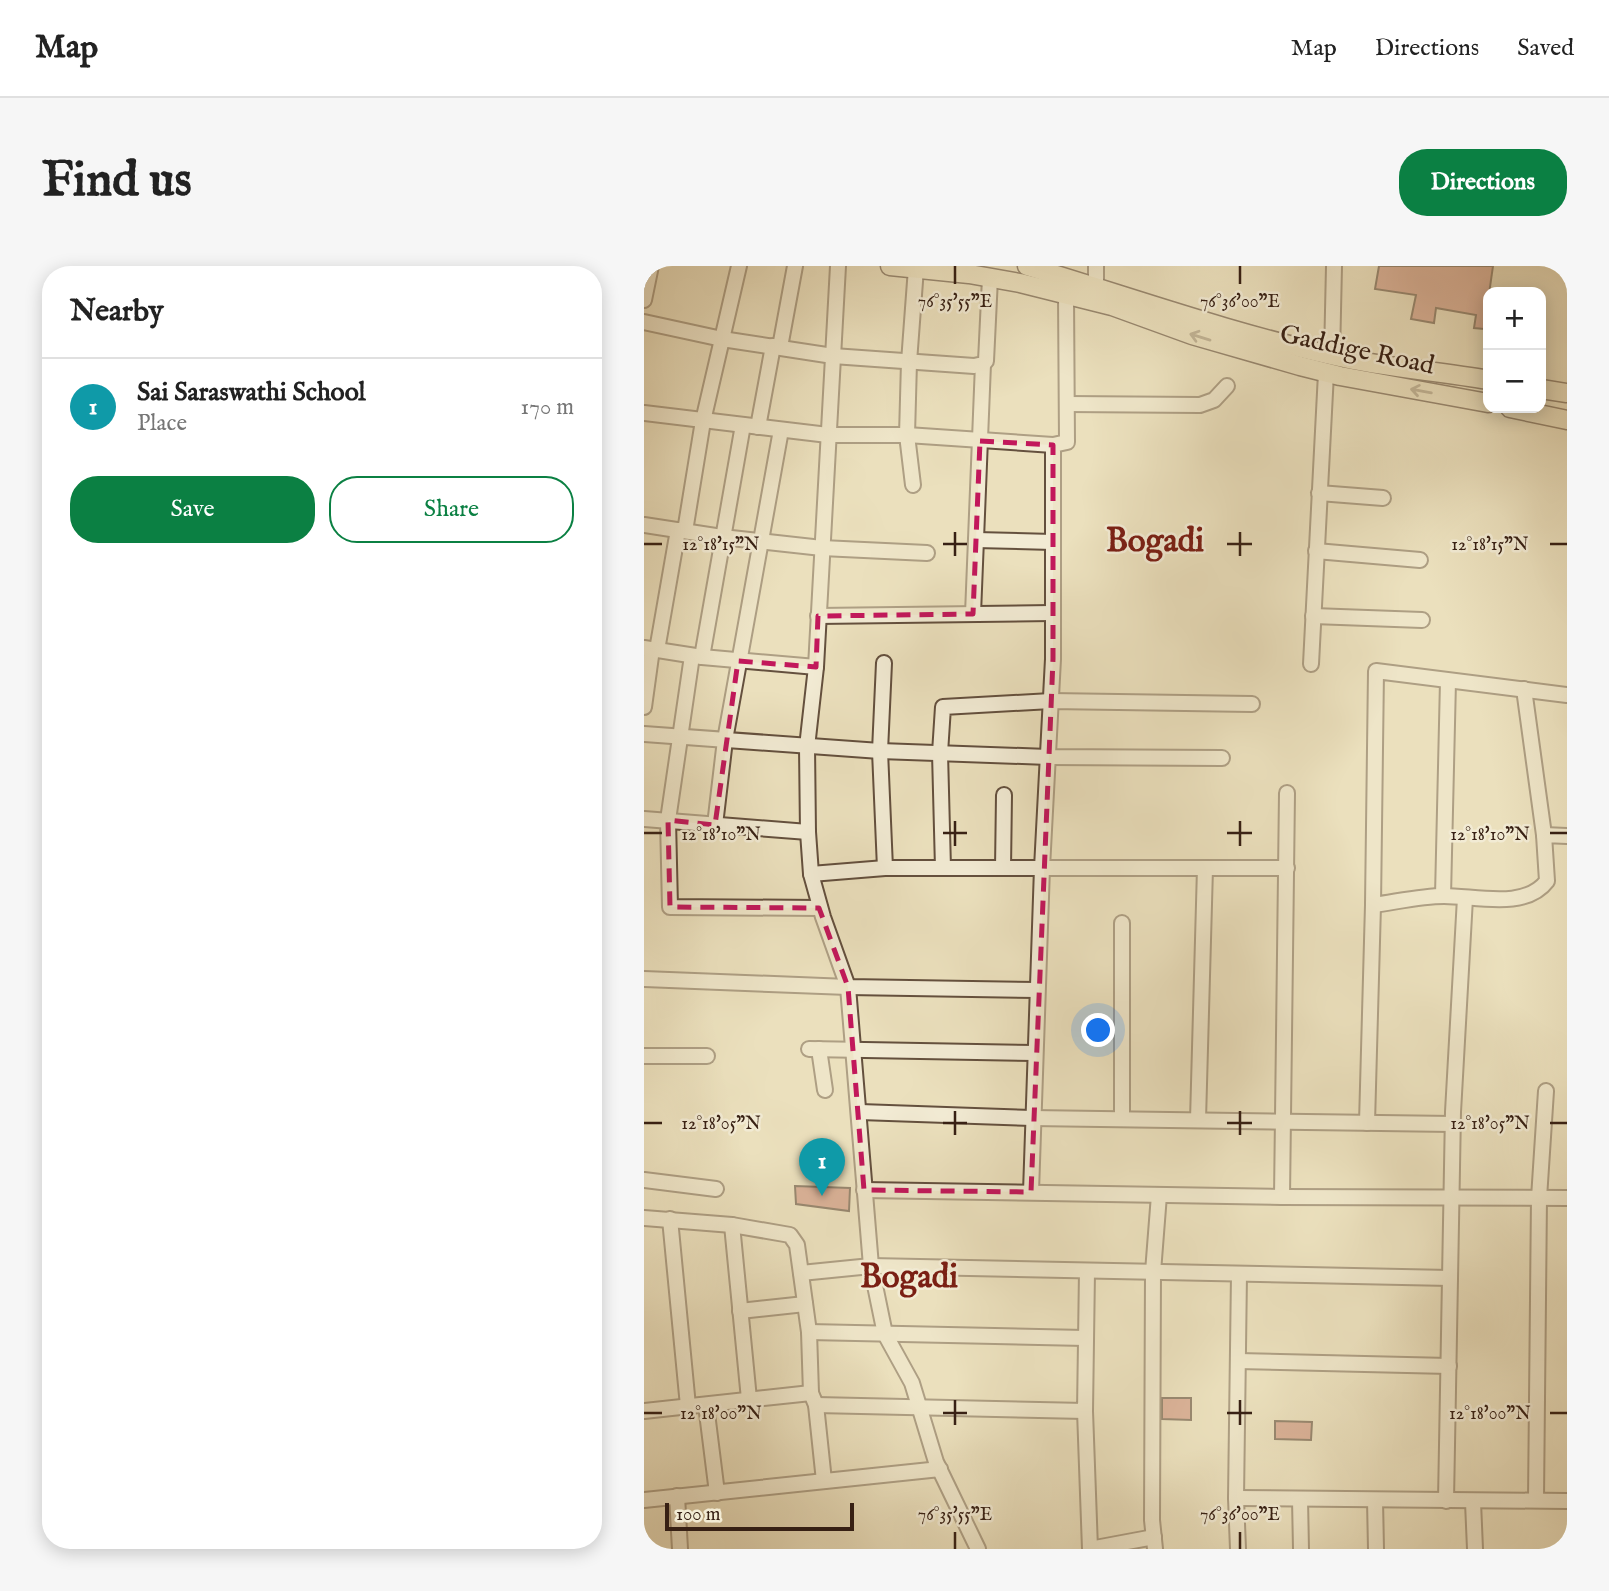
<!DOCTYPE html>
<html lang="en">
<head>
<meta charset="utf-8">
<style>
  body { margin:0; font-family:"IM FELL English",serif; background:#f6f6f6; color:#222 }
  .controls { position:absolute; right:21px; top:21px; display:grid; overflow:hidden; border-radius:14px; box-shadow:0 4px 18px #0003 }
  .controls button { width:63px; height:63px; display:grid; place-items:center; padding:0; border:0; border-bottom:2px solid #e0e0e0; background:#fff; color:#222; font:35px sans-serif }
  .scale { position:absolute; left:21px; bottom:18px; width:189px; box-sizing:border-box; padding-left:7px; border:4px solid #372014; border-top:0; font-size:19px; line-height:24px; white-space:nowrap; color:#372014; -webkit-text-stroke:5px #f2ebd4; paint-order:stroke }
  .you { position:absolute; left:455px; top:765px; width:24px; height:24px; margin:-18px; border:5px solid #fff; border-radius:50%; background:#1a73e8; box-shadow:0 0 0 10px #1a73e833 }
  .badge { display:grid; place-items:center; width:46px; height:46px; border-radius:50%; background:#0b8043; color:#fff; font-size:23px; font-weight:700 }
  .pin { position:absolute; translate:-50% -58px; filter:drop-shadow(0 2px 4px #0008) }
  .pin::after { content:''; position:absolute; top:37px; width:24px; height:21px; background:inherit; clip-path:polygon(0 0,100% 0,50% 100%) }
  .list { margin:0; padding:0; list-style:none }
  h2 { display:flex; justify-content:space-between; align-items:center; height:91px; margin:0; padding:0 28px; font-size:30px }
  h2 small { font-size:23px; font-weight:400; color:#767676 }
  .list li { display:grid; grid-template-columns:46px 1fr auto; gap:21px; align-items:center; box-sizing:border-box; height:98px; padding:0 28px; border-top:2px solid #e0e0e0 }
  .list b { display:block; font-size:26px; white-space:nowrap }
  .list p { margin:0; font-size:23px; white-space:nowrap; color:#767676 }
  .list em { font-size:23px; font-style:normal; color:#767676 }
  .actions { display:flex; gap:14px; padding:21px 28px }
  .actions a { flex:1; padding:16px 0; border:2px solid #0b8043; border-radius:28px; text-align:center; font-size:24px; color:#0b8043 }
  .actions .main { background:#0b8043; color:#fff }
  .map { position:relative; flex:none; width:923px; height:1283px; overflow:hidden; border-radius:28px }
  header { display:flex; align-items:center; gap:42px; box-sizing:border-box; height:98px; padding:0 35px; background:#fff; border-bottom:2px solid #e0e0e0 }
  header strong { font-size:33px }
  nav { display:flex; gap:38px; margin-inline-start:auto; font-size:24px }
  .intro { display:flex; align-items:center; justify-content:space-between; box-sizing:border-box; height:168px; padding:0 42px }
  h1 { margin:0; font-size:49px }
  .button { padding:18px 32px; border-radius:28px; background:#0b8043; color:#fff; font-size:24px; font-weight:700 }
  main { display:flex; gap:42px; padding:0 42px }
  aside { flex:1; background:#fff; border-radius:28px; box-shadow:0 4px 18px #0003 }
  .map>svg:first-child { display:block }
  .building { fill:#c87d6d; stroke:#372014; stroke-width:2 }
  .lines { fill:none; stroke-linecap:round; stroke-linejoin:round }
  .minor-casing { stroke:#64503e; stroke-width:18 }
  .major-casing { stroke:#372014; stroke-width:21 }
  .minor { stroke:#f2ebd4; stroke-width:14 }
  .major { stroke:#ebe0bd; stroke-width:18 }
  .oneway { stroke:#918068 }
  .marked { fill:none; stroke:#c2185b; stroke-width:5; stroke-dasharray:14 9; stroke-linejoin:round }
  .ticks { fill:none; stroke:#372014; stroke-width:2.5 }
  .labels { text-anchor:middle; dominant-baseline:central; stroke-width:5; stroke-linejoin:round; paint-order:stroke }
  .street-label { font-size:26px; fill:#372014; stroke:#f2ebd4 }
  .district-label { font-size:33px; font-weight:bold; fill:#7a1f14; stroke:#f2ebd4 }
  .ticks-label { font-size:18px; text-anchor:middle; fill:#372014; stroke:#f2ebd4; stroke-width:5; stroke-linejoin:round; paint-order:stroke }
</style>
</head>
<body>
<header>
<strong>Map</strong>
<nav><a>Map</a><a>Directions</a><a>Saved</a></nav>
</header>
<div class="intro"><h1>Find us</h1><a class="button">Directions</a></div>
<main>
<aside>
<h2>Nearby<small></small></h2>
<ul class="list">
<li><span class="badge" style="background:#0f9aa8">1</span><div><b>Sai Saraswathi School</b><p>Place</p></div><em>170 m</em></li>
</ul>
<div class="actions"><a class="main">Save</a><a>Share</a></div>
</aside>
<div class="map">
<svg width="923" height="1283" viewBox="0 0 923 1283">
  <rect width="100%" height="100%" fill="#ebe0bd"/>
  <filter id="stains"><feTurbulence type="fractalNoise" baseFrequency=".00286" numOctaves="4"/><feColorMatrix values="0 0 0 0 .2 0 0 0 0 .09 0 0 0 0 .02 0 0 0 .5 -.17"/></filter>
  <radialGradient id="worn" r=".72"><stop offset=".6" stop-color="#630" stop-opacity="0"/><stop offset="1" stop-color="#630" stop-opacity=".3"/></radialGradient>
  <g class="building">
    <path d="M735 0H849L840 63 830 62 832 49 792 42 790 57 767 53 772 29 731 23Z"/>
    <path d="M151 920 206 922 205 945 152 938Z"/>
    <path d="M518 1132H547V1154L518 1153Z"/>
    <path d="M631 1155 668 1156 667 1174 631 1173Z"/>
  </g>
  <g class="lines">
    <defs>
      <g id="minor">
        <path d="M194 0 172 401 163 481 164 566 167 608 179 651 204 721 227 1000 241 1068 268 1117 292 1196 334 1283"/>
        <path d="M452 0V19"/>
        <path d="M0 34 7 0"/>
        <path d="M0 56 78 73 189 90 330 100 339 98 342 95 346 12"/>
        <path d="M136 81 151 0"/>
        <path d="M688 90 690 0"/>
        <path d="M423 138 556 139 570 134 583 120"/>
        <path d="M0 147 184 169H263L409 179"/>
        <path d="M114 161 129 80"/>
        <path d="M269 219 263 169 265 96 272 2"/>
        <path d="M675 227 739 232"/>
        <path d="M0 259 78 271 178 282 283 287"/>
        <path d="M41 265 59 155 95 0"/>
        <path d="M332 274 409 276"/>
        <path d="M672 285 776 294"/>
        <path d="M329 348 339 98"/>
        <path d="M174 350 408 347"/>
        <path d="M669 350 778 354"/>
        <path d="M0 382 58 391 172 401"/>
        <path d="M13 384 34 264"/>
        <path d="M48 390 24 554 26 641 176 642"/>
        <path d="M58 391 99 159"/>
        <path d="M240 397 236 485 241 602"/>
        <path d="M667 398 682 107"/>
        <path d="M880 423 900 569"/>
        <path d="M0 441 8 383"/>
        <path d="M0 468 236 485 404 491 578 492"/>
        <path d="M0 553 164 566"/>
        <path d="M71 559 81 474 137 164"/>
        <path d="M299 602 296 487 299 441 407 435 608 438"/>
        <path d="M359 602 360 529"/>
        <path d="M167 608 241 602H643"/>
        <path d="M799 630 804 415"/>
        <path d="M729 639C752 636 777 630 800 630 832 630 881 644 903 615L900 569 923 570"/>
        <path d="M0 713 204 721 393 724"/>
        <path d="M165 783 391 787"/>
        <path d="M175 783 181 824"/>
        <path d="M0 790H63"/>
        <path d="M216 846 388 852 809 858"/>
        <path d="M478 853V657"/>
        <path d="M554 854 561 602"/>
        <path d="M723 857 729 639 732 405 923 429"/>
        <path d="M0 914 72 923"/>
        <path d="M220 924 638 931 923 932"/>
        <path d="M387 926 398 602 409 393V179L423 176 422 30"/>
        <path d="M638 931 643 527"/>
        <path d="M0 952 88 959 146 969 153 979 165 1066 167 1127 172 1139 180 1215"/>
        <path d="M26 953 44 1140"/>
        <path d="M88 959 105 1133"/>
        <path d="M157 1007 227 1000 806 1012"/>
        <path d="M96 1045 161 1038"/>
        <path d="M165 1066 441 1072"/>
        <path d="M594 1095 805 1100"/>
        <path d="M62 1139 73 1227"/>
        <path d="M172 1139 441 1145 443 1005"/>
        <path d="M0 1145 167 1127"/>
        <path d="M441 1145 446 1283"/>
        <path d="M33 1230 36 1283"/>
        <path d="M592 1232 923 1235"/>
        <path d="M656 1233 657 1283"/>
        <path d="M0 1234 296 1203"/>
        <path d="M731 1234 732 1283"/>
        <path d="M892 1234 895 932 902 825"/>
        <path d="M802 1235 809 846 821 632"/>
        <path d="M829 1236 831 1283"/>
        <path d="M446 1283 510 1271"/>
        <path d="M511 1283 508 1254 509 1006 515 929"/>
        <path d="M594 1283 592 1232 595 1008"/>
      </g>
      <g id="major">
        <path d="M246 0 325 8 376 17 468 40 548 69 656 100 696 110 844 137"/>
        <path d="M383 0C486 31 587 67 691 90 741 102 794 105 844 114"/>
        <path d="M897 123 923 127"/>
        <path d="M866 142 923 154"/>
      </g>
    </defs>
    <use href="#minor" class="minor-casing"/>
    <use href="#major" class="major-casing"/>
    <use href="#minor" class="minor"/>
    <use href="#major" class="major"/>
  </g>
  <defs><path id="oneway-shaft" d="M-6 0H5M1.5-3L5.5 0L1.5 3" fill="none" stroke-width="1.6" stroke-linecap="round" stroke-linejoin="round" transform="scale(1.75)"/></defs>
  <g class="oneway">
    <use href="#oneway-shaft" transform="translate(556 71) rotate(-163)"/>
    <use href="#oneway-shaft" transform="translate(777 125) rotate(-170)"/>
  </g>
  <path d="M0 0H923V1283H0ZM336 175 409 179V393L387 926 220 924 204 721 175 642 26 641 24 554 71 559 94 395 172 401 174 350 329 348Z" fill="#ebe0bd" fill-opacity=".55" fill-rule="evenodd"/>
  <path class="marked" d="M336 175 409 179V393L387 926 220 924 204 721 175 642 26 641 24 554 71 559 94 395 172 401 174 350 329 348Z"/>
  <path class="ticks" d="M311 0V18M596 0V18M311 266V290M596 266V290M0 278H18M299 278H323M583 278H608M906 278H923M311 555V580M596 555V580M0 567H18M299 567H323M583 567H608M906 567H923M311 845V869M596 845V869M0 857H18M299 857H323M583 857H608M906 857H923M311 1134V1159M596 1134V1159M0 1147H18M299 1147H323M583 1147H608M906 1147H923M311 1266V1283M596 1266V1283"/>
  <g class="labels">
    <g class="street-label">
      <text transform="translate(713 84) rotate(12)">Gaddige Road</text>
    </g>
    <g class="district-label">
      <text x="511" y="276">Bogadi</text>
      <text x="265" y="1012">Bogadi</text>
    </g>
  </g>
  <g class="ticks-label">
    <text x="311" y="41">76°35'55"E</text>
    <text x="596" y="41">76°36'00"E</text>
    <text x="77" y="284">12°18'15"N</text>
    <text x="846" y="284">12°18'15"N</text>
    <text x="77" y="574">12°18'10"N</text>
    <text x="846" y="574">12°18'10"N</text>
    <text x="77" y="863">12°18'05"N</text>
    <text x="846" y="863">12°18'05"N</text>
    <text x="77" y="1153">12°18'00"N</text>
    <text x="846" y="1153">12°18'00"N</text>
    <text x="311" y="1254">76°35'55"E</text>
    <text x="596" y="1254">76°36'00"E</text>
  </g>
  <rect width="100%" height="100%" filter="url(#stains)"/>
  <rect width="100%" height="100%" fill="url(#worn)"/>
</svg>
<div class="controls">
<button>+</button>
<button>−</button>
</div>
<div class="scale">100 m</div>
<div class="you"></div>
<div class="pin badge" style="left:178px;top:930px;background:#0f9aa8">1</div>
</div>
</main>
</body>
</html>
